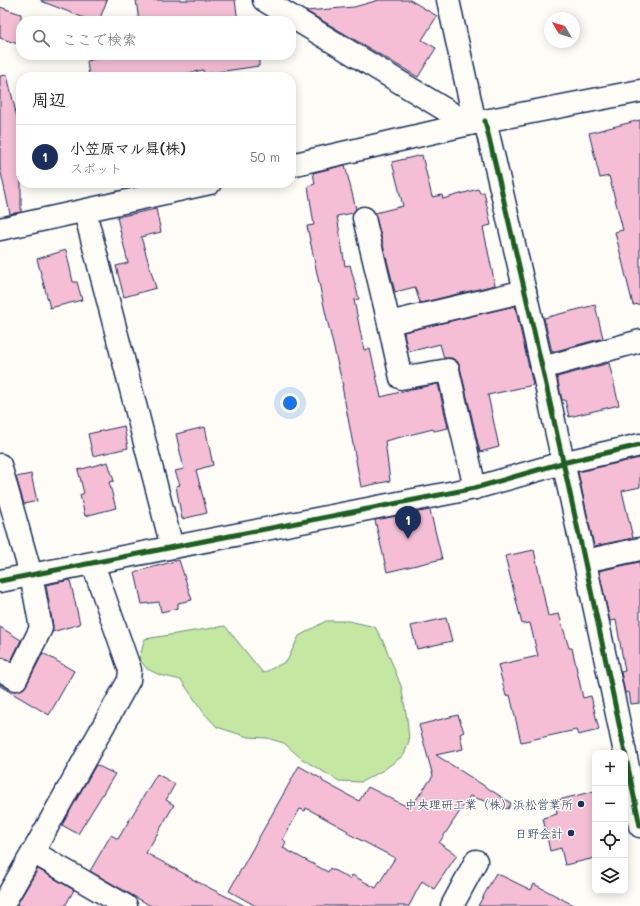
<!DOCTYPE html>
<html lang="ja">
<head>
<meta charset="utf-8">
<style>
  body { margin:0; font-family:Mali,"Klee One",sans-serif; background:#f6f6f6; color:#222 }
  .controls { position:absolute; right:12px; bottom:12px; display:grid; overflow:hidden; border-radius:8px; box-shadow:0 2px 10px #0003 }
  .controls button { width:36px; height:36px; display:grid; place-items:center; padding:0; border:0; border-bottom:1px solid #e0e0e0; background:#fff; color:#222; font:20px sans-serif }
  .compass { position:absolute; left:544px; top:12px; width:36px; height:36px; border-radius:50%; background:#fff; box-shadow:0 2px 10px #0003; rotate:308deg }
  .you { position:absolute; left:290px; top:403px; width:14px; height:14px; margin:-10px; border:3px solid #fff; border-radius:50%; background:#1a73e8; box-shadow:0 0 0 6px #1a73e833 }
  .badge { display:grid; place-items:center; width:26px; height:26px; border-radius:50%; background:#1b2f5e; color:#fff; font-size:13px; font-weight:700 }
  .pin { position:absolute; translate:-50% -33px; filter:drop-shadow(0 1px 2px #0008) }
  .pin::after { content:''; position:absolute; top:21px; width:14px; height:12px; background:inherit; clip-path:polygon(0 0,100% 0,50% 100%) }
  .list { margin:0; padding:0; list-style:none }
  h2 { display:flex; justify-content:space-between; align-items:center; height:52px; margin:0; padding:0 16px; font-size:17px }
  h2 small { font-size:13px; font-weight:400; color:#767676 }
  .list li { display:grid; grid-template-columns:26px 1fr auto; gap:12px; align-items:center; box-sizing:border-box; height:64px; padding:0 16px; border-top:1px solid #e0e0e0 }
  .list b { display:block; font-size:15px; white-space:nowrap }
  .list p { margin:0; font-size:13px; white-space:nowrap; color:#767676 }
  .list em { font-size:13px; font-style:normal; color:#767676 }
  .icon { flex:none; width:22px; height:22px; fill:none; stroke:currentColor; stroke-width:2; stroke-linecap:round; stroke-linejoin:round }
  .map { position:relative; flex:none; width:640px; height:906px; overflow:hidden }
  .search { position:absolute; background:#fff; box-shadow:0 2px 10px #0003; left:16px; top:16px; width:280px; height:44px; display:flex; align-items:center; gap:10px; box-sizing:border-box; padding:0 14px; border-radius:16px; color:#767676; font-size:15px }
  .panel { position:absolute; background:#fff; box-shadow:0 2px 10px #0003; left:16px; top:72px; width:280px; height:116px; border-radius:16px }
  .map>svg:first-child { display:block }
  .green { fill:#c4e8a2; stroke:#708c80 }
  .building { fill:#f5bed4; stroke:#1b2f5e; fill-rule:evenodd }
  .lines { fill:none; stroke-linecap:round; stroke-linejoin:round }
  .street-casing { stroke:#1b2f5e; stroke-width:25 }
  .secondary-casing { stroke:#1b2f5e; stroke-width:25 }
  .street { stroke:#fdfcf7; stroke-width:22 }
  .secondary { stroke:#fdfcf7; stroke-width:22 }
  .cycleway-casing { stroke:#fdfcf7; stroke-width:8 }
  .cycleway { stroke:#1b5e20; stroke-width:5 }
  .poi-dot { fill:#1b2f5e; stroke:#fdfcf7; stroke-width:1.5 }
  .labels { text-anchor:middle; dominant-baseline:central; stroke-width:3; stroke-linejoin:round; paint-order:stroke }
  .poi-label { font-size:12px; fill:#1b2f5e; stroke:#fdfcf7; text-anchor:end }
</style>
</head>
<body>
<div class="map">
<svg width="640" height="906" viewBox="0 0 640 906">
  <rect width="100%" height="100%" fill="#fdfcf7"/>
  <filter id="ink" filterUnits="userSpaceOnUse"><feTurbulence type="fractalNoise" baseFrequency=".025" numOctaves="2"/><feDisplacementMap in="SourceGraphic" scale="8" xChannelSelector="R" yChannelSelector="G"/><feConvolveMatrix kernelMatrix="1 2 1 2 8 2 1 2 1" color-interpolation-filters="sRGB"/></filter>
  <g filter="url(#ink)">
    <path class="green" d="M326 621H349L375 627 384 643 401 686 407 719 409 741 404 755 382 771 361 782 339 781 302 759 284 743 267 738 248 737 217 727 204 713 181 680 160 675 147 669 139 659 145 639 225 626 263 673 287 661 299 636Z"/>
    <g class="building">
      <path d="M41 0H107L99 21H92L41 1Z"/>
      <path d="M136 0H235L238 21H139Z"/>
      <path d="M379 0H410L437 16 422 40 436 48 418 77 306 11 354 7Z"/>
      <path d="M0 7 21 14V45L0 38Z"/>
      <path d="M110 55H259V66L204 74 203 70 170 77H89L87 61Z"/>
      <path d="M7 75 21 134V212L10 214 0 168V76Z"/>
      <path d="M640 120V304L633 305 615 232 623 230 609 176 600 178 589 133Z"/>
      <path d="M422 155 432 197 442 195 443 199 478 189 480 193 484 192 491 225 483 227 495 285 420 303 415 287 395 292 375 213 403 206 392 162Z"/>
      <path d="M345 165 356 209 353 213 337 216 345 266 350 265 359 299 354 300 364 350 370 349 381 397 412 389 438 384 448 428 434 431 433 429 385 441 390 481 361 487 342 386H343L325 311 307 226 314 225 308 186 315 184 313 173Z"/>
      <path d="M156 209 161 232 141 237 156 288 124 297 116 266 128 263 117 217Z"/>
      <path d="M66 250 73 282H77L82 300 50 308 37 259Z"/>
      <path d="M595 305 603 338 552 352 544 318Z"/>
      <path d="M515 306 533 385 488 395 499 447 480 452 460 367 458 362 452 358H444L440 344 408 352 404 332Z"/>
      <path d="M609 363 619 405 569 417 565 400H562L557 377Z"/>
      <path d="M124 426 128 448 93 456 88 434Z"/>
      <path d="M205 427 213 465 196 470 207 513 182 519 176 486 180 485 175 471 184 469 176 434Z"/>
      <path d="M640 458V487L622 491 633 538 594 546 578 472Z"/>
      <path d="M108 462 114 481 109 482 116 508 85 516 80 495 84 493 78 470Z"/>
      <path d="M31 474 37 501 24 504 16 477Z"/>
      <path d="M430 510 442 559 387 572 375 520Z"/>
      <path d="M534 550 548 616 559 614 569 648H572L583 698 591 696 599 730 578 735 576 730 521 742 510 695 506 696 498 665 538 656 530 623 522 624 505 556Z"/>
      <path d="M179 560 192 600 178 603V608L161 612 159 602 142 604 135 572Z"/>
      <path d="M639 562 640 567V703L631 704 629 692 625 693 621 672 625 671 616 620 610 621 599 571Z"/>
      <path d="M70 580 80 624 52 632 53 626 46 585Z"/>
      <path d="M446 618 452 641 417 649 411 626Z"/>
      <path d="M0 627 21 640 11 661 0 657Z"/>
      <path d="M43 653 74 671 49 715 0 686V684L9 690 16 691 23 689 27 684Z"/>
      <path d="M458 715 464 732 460 734 463 749 436 755 511 803 508 809 470 796 439 843 457 855 434 889 422 881 409 906H256L229 891 299 766 322 779V781L359 801 368 787 410 808 433 776 419 725ZM306 808 348 831 347 833 395 858 376 888 352 875 350 879 330 868 328 872 283 848 286 842 283 839 300 809 305 811Z"/>
      <path d="M96 765 115 774 78 834 62 825Z"/>
      <path d="M157 774 175 784 166 800 174 805 146 853 192 878V879L245 906H151L90 871 111 835 118 839Z"/>
      <path d="M595 791V858L565 865 561 848 550 851 543 818 557 814 554 801Z"/>
      <path d="M38 869 74 890 65 906H16Z"/>
      <path d="M496 873 531 890 534 884 575 906H478Z"/>
    </g>
    <g class="lines">
      <defs>
        <g id="street">
          <path d="M264 0 469 124"/>
          <path d="M485 121C541 355 592 590 640 826"/>
          <path d="M85 212 172 547"/>
          <path d="M364 218 389 323"/>
          <path d="M542 368 640 341"/>
          <path d="M0 465 31 575 41 628 16 679 0 669"/>
          <path d="M475 488 448 370 401 378 389 323 525 291"/>
          <path d="M585 561 640 549"/>
          <path d="M0 581 475 488 562 463 640 445"/>
          <path d="M33 852 129 680 130 670 93 564"/>
          <path d="M2 906 33 852 126 906"/>
          <path d="M452 906 476 861"/>
        </g>
        <g id="secondary">
          <path d="M448 0 475 123"/>
          <path d="M291 165 469 124 640 91"/>
          <path d="M0 229 210 183"/>
        </g>
      </defs>
      <use href="#street" class="street-casing"/>
      <use href="#secondary" class="secondary-casing"/>
      <use href="#street" class="street"/>
      <use href="#secondary" class="secondary"/>
      <defs>
        <g id="cycleway">
          <path d="M485 121C541 355 592 590 640 826"/>
          <path d="M0 581 475 488 562 463 640 445"/>
        </g>
      </defs>
      <use href="#cycleway" class="cycleway-casing"/>
      <use href="#cycleway" class="cycleway"/>
    </g>
  </g>
  <g class="poi-dot">
    <circle cx="581" cy="804" r="4"/>
    <circle cx="571" cy="833" r="4"/>
  </g>
  <g class="labels">
    <g class="poi-label">
      <text x="573" y="804">中央理研工業（株）浜松営業所</text>
      <text x="563" y="833">日野会計</text>
    </g>
  </g>
</svg>
<div class="controls">
<button>+</button>
<button>−</button>
<button><svg class="icon" aria-label="locate" viewBox="0 0 24 24"><circle cx="12" cy="12" r="6"/><path d="M12 2v4M12 18v4M2 12h4M18 12h4"/></svg></button>
<button><svg class="icon" aria-label="layers" viewBox="0 0 24 24"><path d="M12 4l9 5-9 5-9-5zM3 14l9 5 9-5"/></svg></button>
</div>
<svg class="compass" viewBox="-18 -18 36 36"><path d="M0-13l5 13h-10z" fill="#e53935"/><path d="M0 13l5-13h-10z" fill="#767676"/></svg>
<div class="you"></div>
<div class="pin badge" style="left:408px;top:539px">1</div>
<div class="search"><svg class="icon" aria-label="search" viewBox="0 0 24 24"><circle cx="10" cy="10" r="6"/><path d="M15 15l6 6"/></svg>ここで検索</div>
<section class="panel">
<h2>周辺<small></small></h2>
<ul class="list">
<li><span class="badge">1</span><div><b>小笠原マル曻(株)</b><p>スポット</p></div><em>50 m</em></li>
</ul>
</section>
</div>
</body>
</html>
